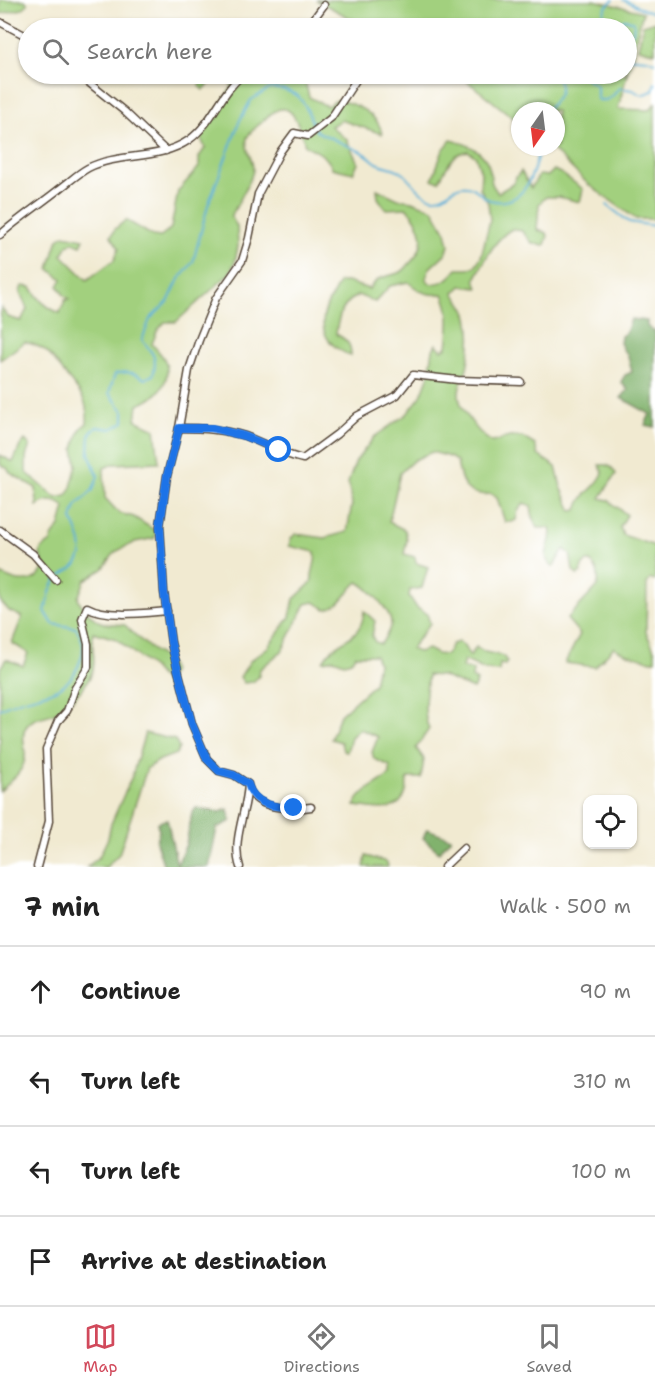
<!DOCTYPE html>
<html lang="en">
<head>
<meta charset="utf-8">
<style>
  body { margin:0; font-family:"Shantell Sans",sans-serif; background:#f6f6f6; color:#222 }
  .controls { position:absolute; right:18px; bottom:18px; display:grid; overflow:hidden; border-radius:12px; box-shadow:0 2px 4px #0004 }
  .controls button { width:54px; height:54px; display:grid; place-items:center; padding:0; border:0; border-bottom:2px solid #e0e0e0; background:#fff; color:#222; font:30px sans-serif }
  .compass { position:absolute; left:511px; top:102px; width:54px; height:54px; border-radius:50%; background:#fff; box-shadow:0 2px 4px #0004; rotate:194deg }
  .stop { position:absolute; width:18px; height:18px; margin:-14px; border:4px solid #1a73e8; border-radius:50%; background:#fff }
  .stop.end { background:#1a73e8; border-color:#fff; box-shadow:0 2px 6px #0008 }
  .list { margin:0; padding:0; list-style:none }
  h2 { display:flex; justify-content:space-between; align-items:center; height:78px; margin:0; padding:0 24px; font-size:26px }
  h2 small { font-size:20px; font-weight:400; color:#767676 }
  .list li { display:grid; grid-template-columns:39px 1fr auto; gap:18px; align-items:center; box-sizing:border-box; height:90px; padding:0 24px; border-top:2px solid #e0e0e0 }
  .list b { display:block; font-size:22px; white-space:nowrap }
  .list em { font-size:20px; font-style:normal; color:#767676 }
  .icon { flex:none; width:33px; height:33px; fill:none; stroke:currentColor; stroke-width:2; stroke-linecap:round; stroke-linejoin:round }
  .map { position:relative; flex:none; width:655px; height:867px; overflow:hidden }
  .search { position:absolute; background:#fff; box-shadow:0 2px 4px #0004; left:18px; right:18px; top:18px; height:66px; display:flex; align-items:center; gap:15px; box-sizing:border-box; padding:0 21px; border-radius:33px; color:#767676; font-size:22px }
  .sheet { height:438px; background:#fff }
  nav { display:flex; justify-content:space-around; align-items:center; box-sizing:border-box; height:84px; border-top:2px solid #e0e0e0; background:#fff; font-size:16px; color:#767676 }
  nav a { display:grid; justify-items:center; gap:3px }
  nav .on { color:#d1495b }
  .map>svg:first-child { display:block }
  .green { fill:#a2d07e; stroke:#6e7d4e; stroke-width:1.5 }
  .forest { fill:#81b26d; stroke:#5e6e46; stroke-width:1.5 }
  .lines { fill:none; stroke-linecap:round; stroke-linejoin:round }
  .stream { stroke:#5cb0d8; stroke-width:2 }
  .minor-casing { stroke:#564739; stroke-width:9 }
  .minor { stroke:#fff; stroke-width:6 }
  .route { stroke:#1a73e8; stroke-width:8 }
</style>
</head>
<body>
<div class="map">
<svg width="655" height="867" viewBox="0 0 655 867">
  <rect width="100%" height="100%" fill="#fff"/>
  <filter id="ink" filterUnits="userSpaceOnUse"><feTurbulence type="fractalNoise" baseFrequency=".0167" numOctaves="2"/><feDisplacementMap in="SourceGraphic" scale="12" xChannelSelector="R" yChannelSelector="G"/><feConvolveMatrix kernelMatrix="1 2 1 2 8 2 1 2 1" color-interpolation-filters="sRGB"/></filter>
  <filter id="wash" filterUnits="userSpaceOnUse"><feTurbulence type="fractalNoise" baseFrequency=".008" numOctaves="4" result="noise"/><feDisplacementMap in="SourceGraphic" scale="24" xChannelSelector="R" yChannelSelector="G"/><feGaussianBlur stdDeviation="1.35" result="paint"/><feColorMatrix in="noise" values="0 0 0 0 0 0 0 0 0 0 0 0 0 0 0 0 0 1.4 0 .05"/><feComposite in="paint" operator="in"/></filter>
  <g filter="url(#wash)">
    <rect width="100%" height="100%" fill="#f1ead1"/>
    <g class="green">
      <path d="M0 0H25L28 4 22 9 0 14Z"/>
      <path d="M316 0H594L643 12 618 109 650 110 655 103V219H636L589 185 550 147H556V111H520V123L458 74H626V28H369Z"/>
      <path d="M655 21V52L638 49 643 25Z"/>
      <path d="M203 74H237L247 83 265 74H301L305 81 309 97 327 106 337 100C355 103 379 114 382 134L341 120 331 126 347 140 358 163 353 173 332 168C328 156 316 151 305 145 297 120 290 92 263 121 258 126 249 132 247 138 244 149 254 160 253 170 252 180 236 206 231 217L237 226 238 246 235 262 229 274 176 322H165L157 331 152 344C158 351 167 359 167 369 168 387 153 400 138 405L136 420 155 429 159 462 113 464 104 468 105 498 119 513 134 517 156 531 155 538 135 542 115 552 103 569 85 580 78 598C80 604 82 606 86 610 102 628 104 622 125 625 133 633 141 641 150 648 162 657 166 655 173 671L166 684 153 668 116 639 93 632C90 644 96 657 93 669 89 684 72 702 58 711 48 718 33 715 26 727 21 735 25 745 25 754 26 770 11 781 0 791V668L6 659 23 666 28 653 12 643 22 617 9 611 0 601V574C6 577 12 580 19 581 35 583 50 571 40 555L41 549 51 542 52 537 60 526 65 507C56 500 46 499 37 506L36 488 10 473 7 468 0 465V455L13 462 20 446 25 440 30 445 26 457V472L56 498 66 496 70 491 75 472 77 465 74 449 78 435 81 428 87 423C89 399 78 391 64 373 51 356 47 347 25 342L0 360 1 308 8 317 21 321 27 309 20 292 22 286 31 287C38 299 46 308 60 313L65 300 69 299 64 295 58 286 62 279 49 269 58 239 64 235 84 239 81 245 73 242 68 245 62 255 87 280 114 260 119 248 111 236 115 229 126 220 153 236 161 237 171 228 178 191 199 167V157L205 148 200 136C213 120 221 102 233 86L221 77 214 80 203 90 199 86Z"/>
      <path d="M451 140C469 144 487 152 490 171 492 184 490 182 498 193L514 183 516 177 521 171 531 188 539 175 548 176 554 170 562 174 583 189 580 202 559 197H546L539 204 537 230 545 232 548 235 545 245 533 244 522 231 512 229C494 239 485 261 475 279L478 288 461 286 454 293C459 300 466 308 468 317 472 332 470 353 467 368 464 377 458 385 459 395 459 408 481 438 493 442L509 437H522L535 445 538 455 556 467 561 487 572 511 577 510C582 491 596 490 603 473L599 465C608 464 612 466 616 474L600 498 608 500 627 515 620 527 623 535 655 546V581L650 579 647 584 646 632 655 652V660L651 661C639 656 622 655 614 647L595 667 565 663 580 634 567 619 597 587C600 577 598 569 591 562H586L582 566 581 573 577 575 573 571 570 554 564 549 553 567C537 555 555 543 550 528H538L533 519 531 506 524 503 518 511 516 520 512 522H505L497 498 491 494C465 497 461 484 457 462L450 457 432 452 414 460 400 473 389 522 405 530 407 540 404 554 415 557 416 563 428 567 422 588 410 590 409 596 417 608 427 614 430 623 411 649 418 652 428 649 437 654 446 655 452 644 458 642 463 645 470 656 476 647 485 652 503 656 507 662 505 665 500 664 499 671 485 670 464 660 462 668 473 670 472 678 477 681 473 689 442 676 428 675C426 693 422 712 429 729L416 748 424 759 421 778H408C405 784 408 787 406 792 398 816 375 808 355 806 359 791 378 784 390 775V766L374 759 372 752 378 737 360 729 351 737 347 752 343 751 341 742 331 739 340 715 374 684 378 663 375 655H356L351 661 344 663 334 659 323 661C335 638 362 642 364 611L375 621 372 636 375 642 381 644C385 638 391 629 391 622 390 610 368 587 358 582 347 591 341 607 326 609L314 602 306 604 282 651 260 669 259 676 253 682 244 683 240 677 250 661 268 647 290 617 294 599 312 582C310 571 318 562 315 552L289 546 291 538 296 534 325 538 347 532 352 504 348 483 356 461 374 437 407 414 421 396 429 375 433 350 436 344 442 350 447 347C449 327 452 314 443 294 427 296 420 292 408 282L390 286 375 302 358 295C342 304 338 317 336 334 347 340 351 343 351 356 330 347 317 332 326 308 329 299 336 291 339 282H347L369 289C381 273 384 279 401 272 405 270 408 265 411 262 429 243 422 225 407 208L386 209 378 198 377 189 398 199 412 201 433 209 446 232 449 245 447 252 429 269 426 279 431 284C444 283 449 279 457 269H469L475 266 481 257 490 220 488 203 480 188 481 173 476 157 468 151C450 154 448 167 439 181L432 180 443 150Z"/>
      <path d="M145 733 175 740 179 748 176 754 160 760 147 768 119 854 106 867H87L99 857 108 838 111 824 132 776Z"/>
      <path d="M366 856 387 862 388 867H364Z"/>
    </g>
    <g class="forest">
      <path d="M631 319 647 321V326L652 331 655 330V427L645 425 650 414 621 398 628 390 621 382 625 375 632 372 627 353 624 351 620 343 621 336 626 333Z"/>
      <path d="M196 808 220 812 228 809 231 821 217 828 209 867H164L156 842 159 831 157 823 167 819 177 865 186 844 192 813Z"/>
      <path d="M427 829 451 838 439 852 423 838Z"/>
    </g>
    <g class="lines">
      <g class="stream">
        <path d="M613 0C605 6 603 11 603 21 611 25 617 23 625 19L634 22 633 32 626 41"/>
        <path d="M623 0C635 3 643 12 655 12"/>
        <path d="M626 57 647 59 655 62"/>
        <path d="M583 74V76L597 86V99C608 103 613 96 619 88L633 90 641 95 653 91 655 83"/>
        <path d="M546 111C558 96 566 92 555 74"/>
        <path d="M607 205 629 222 655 226"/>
        <path d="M0 709C32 690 67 702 81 659 85 647 83 639 76 628L53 624 45 611C48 602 49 591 54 583 58 576 66 573 73 568 89 554 79 535 72 519L76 506 93 490 98 476 89 454 90 433 97 427 112 429 124 422V412L109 393 115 374C128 370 134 373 145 379L153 375C158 357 153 354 142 340L150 319 168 302 178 281 193 262 208 205 240 120 251 100 271 88 285 90 297 95 305 105 316 131C332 139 347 145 362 152 368 155 372 160 377 163 385 167 396 167 403 173 412 181 421 197 434 198 448 199 451 184 467 186 477 187 481 197 490 200 525 209 535 172 539 147"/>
      </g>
    </g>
  </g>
  <g filter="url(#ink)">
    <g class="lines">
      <defs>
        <g id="minor">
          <path d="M0 22 28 37"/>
          <path d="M307 28 324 5"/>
          <path d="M78 74 124 111 166 151"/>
          <path d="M0 235C18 219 39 205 58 190 68 183 77 174 88 168 119 152 158 161 189 140 213 123 221 91 244 74"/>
          <path d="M179 428C202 428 223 429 245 436 264 443 283 455 303 459L337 434 357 416 397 395 413 375 458 380 521 382"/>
          <path d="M0 530 33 554 56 580"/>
          <path d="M249 788C256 810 292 810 311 807"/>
          <path d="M37 867 49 821 46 749 58 721 67 711 75 688 88 667V644L82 619 87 607C107 618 144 613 167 611"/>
          <path d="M240 867C231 841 247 811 248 784L234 775 219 771 207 759 192 724 171 643 164 592 160 526 167 476 179 428 189 370 199 340 216 298 242 261 249 238 258 194 280 152 294 133 308 136 331 118 360 74"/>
          <path d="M444 867 464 848"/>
        </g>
      </defs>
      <use href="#minor" class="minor-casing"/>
      <use href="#minor" class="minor"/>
    </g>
  </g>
  <g class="lines" filter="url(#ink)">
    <path class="route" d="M279 450 244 436 212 428H179L167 476 160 526 164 592 171 643 192 724 207 759 219 771 234 775 248 784C254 805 274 807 294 808"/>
  </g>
</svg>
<div class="controls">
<button><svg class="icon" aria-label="locate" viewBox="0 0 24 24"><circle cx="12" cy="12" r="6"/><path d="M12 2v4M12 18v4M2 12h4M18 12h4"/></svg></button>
</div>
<svg class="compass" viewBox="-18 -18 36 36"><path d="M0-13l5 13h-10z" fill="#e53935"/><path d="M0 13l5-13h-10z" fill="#767676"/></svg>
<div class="stop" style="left:279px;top:450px"></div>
<div class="stop end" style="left:294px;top:808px"></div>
<div class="search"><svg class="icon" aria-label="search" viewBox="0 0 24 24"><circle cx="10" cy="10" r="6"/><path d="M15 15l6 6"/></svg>Search here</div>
</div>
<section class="sheet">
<h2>7 min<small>Walk · 500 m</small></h2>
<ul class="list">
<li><svg class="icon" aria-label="ahead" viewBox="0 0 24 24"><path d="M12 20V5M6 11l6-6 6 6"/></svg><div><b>Continue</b></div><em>90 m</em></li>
<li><svg class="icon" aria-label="left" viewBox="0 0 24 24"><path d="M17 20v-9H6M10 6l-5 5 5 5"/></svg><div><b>Turn left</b></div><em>310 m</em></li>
<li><svg class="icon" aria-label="left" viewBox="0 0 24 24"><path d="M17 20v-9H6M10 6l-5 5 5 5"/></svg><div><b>Turn left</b></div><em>100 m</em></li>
<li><svg class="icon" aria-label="arrive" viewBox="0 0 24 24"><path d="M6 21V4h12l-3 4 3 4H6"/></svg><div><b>Arrive at destination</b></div></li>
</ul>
</section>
<nav>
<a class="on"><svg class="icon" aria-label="map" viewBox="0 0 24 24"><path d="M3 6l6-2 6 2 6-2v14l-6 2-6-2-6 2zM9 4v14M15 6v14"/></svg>Map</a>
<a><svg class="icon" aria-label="directions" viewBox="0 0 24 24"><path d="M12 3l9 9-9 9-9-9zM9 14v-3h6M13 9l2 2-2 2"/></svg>Directions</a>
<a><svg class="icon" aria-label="saved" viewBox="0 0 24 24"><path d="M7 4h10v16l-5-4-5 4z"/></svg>Saved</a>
</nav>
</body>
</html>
